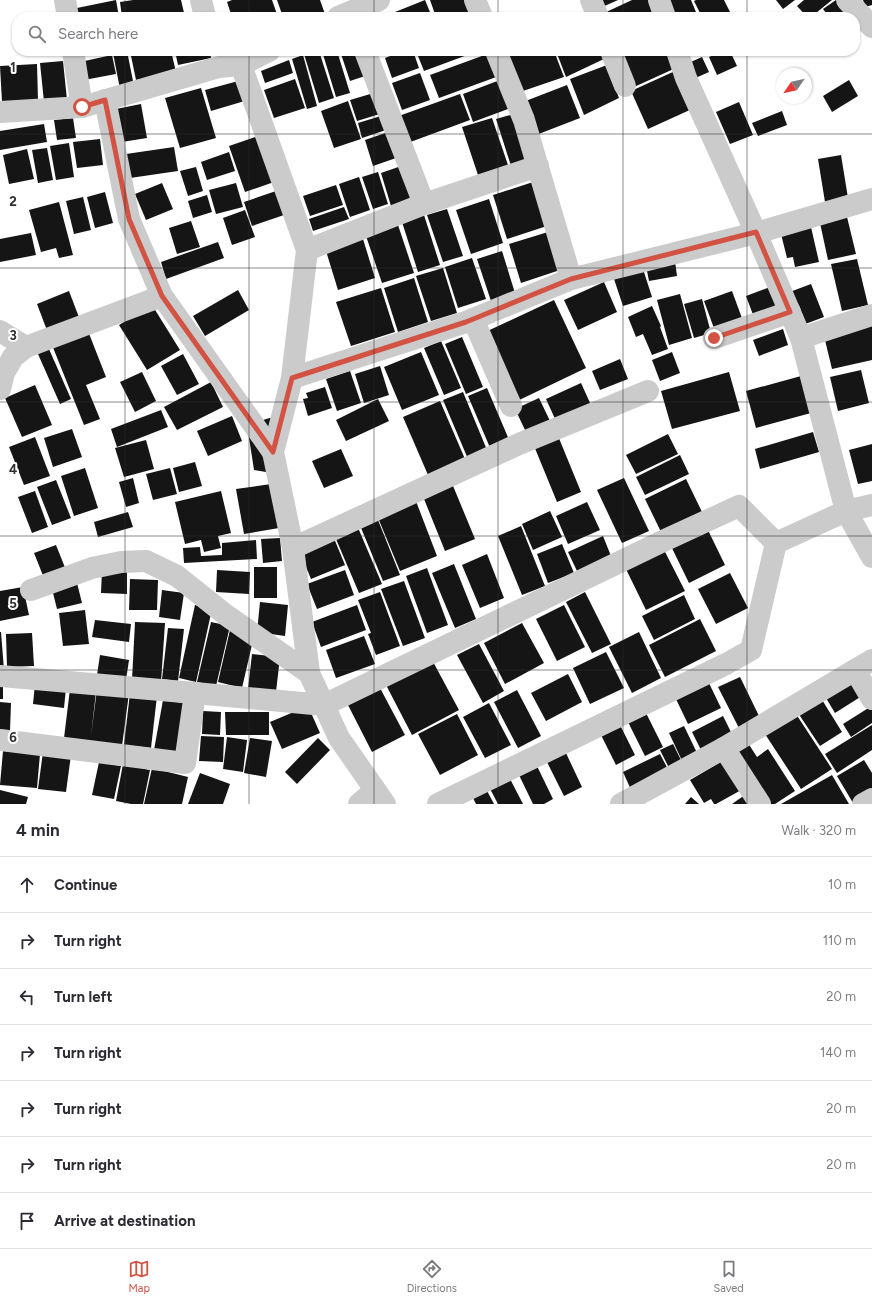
<!DOCTYPE html>
<html lang="en">
<head>
<meta charset="utf-8">
<style>
  body { margin:0; font-family:Figtree,sans-serif; background:#f2f2f3; color:#2b2b33 }
  .compass { position:absolute; left:776px; top:68px; width:36px; height:36px; border-radius:50%; background:#fff; box-shadow:0 1px 3px #0004; rotate:236deg }
  .stop { position:absolute; width:12px; height:12px; margin:-9px; border:3px solid #d25343; border-radius:50%; background:#fff }
  .stop.end { background:#d25343; border-color:#fff; box-shadow:0 1px 4px #0008 }
  .list { margin:0; padding:0; list-style:none }
  h2 { display:flex; justify-content:space-between; align-items:center; height:52px; margin:0; padding:0 16px; font-size:17px }
  h2 small { font-size:13px; font-weight:400; color:#7c7c81 }
  .list li { display:grid; grid-template-columns:26px 1fr auto; gap:12px; align-items:center; box-sizing:border-box; height:56px; padding:0 16px; border-top:1px solid #e1e1e2 }
  .list b { display:block; font-size:15px; white-space:nowrap }
  .list em { font-size:13px; font-style:normal; color:#7c7c81 }
  .icon { flex:none; width:22px; height:22px; fill:none; stroke:currentColor; stroke-width:2; stroke-linecap:round; stroke-linejoin:round }
  .map { position:relative; flex:none; width:872px; height:804px; overflow:hidden }
  .search { position:absolute; background:#fff; box-shadow:0 1px 3px #0004; left:12px; right:12px; top:12px; height:44px; display:flex; align-items:center; gap:10px; box-sizing:border-box; padding:0 14px; border-radius:16px; color:#7c7c81; font-size:15px }
  .sheet { height:444px; background:#fff }
  nav { display:flex; justify-content:space-around; align-items:center; box-sizing:border-box; height:56px; border-top:1px solid #e1e1e2; background:#fff; font-size:11px; color:#7c7c81 }
  nav a { display:grid; justify-items:center; gap:2px }
  nav .on { color:#d25343 }
  .map>svg:first-child { display:block }
  .building { fill:#151515 }
  .lines { fill:none; stroke-linecap:round; stroke-linejoin:round }
  .minor { stroke:#cbcbcb; stroke-width:22 }
  .route { stroke:#d25343; stroke-width:5 }
  .grid { fill:none; stroke:#2e2e2e; stroke-width:1; stroke-opacity:0.55 }
  .grid-label { font-size:13px; text-anchor:middle; font-weight:bold; fill:#2e2e2e; stroke:#fff; stroke-width:4; stroke-linejoin:round; paint-order:stroke }
</style>
</head>
<body>
<div class="map">
<svg width="872" height="804" viewBox="0 0 872 804">
  <rect width="100%" height="100%" fill="#fff"/>
  <g class="building">
    <path d="M116 0 119 17H73L72 9Z"/>
    <path d="M133 0H181L185 17H122L120 2Z"/>
    <path d="M232 0H272L278 17H232L227 2Z"/>
    <path d="M277 0H320L325 14 316 17H283Z"/>
    <path d="M425 0 432 17H391L390 14Z"/>
    <path d="M430 0H470L471 17H436Z"/>
    <path d="M597 0H618L600 8Z"/>
    <path d="M632 0H651L659 17H604L602 14Z"/>
    <path d="M659 0H691L698 17H667Z"/>
    <path d="M696 0H724L732 16 702 17 694 1Z"/>
    <path d="M776 0H795L783 9Z"/>
    <path d="M804 0H832L811 17H807L797 6Z"/>
    <path d="M836 0H842L849 17H829L823 9Z"/>
    <path d="M863 0H872V5L865 7Z"/>
    <path d="M127 51 134 86 120 89 113 53Z"/>
    <path d="M130 51H171L176 72 136 80Z"/>
    <path d="M175 51H210L211 58 178 65Z"/>
    <path d="M314 51H319L334 98 319 103 304 54Z"/>
    <path d="M322 51H337L350 93 336 97Z"/>
    <path d="M340 51H360L368 75 350 81Z"/>
    <path d="M403 51H413L419 68 392 78 385 58Z"/>
    <path d="M416 51H478L424 71Z"/>
    <path d="M506 51H554L564 77 520 92Z"/>
    <path d="M556 51H603L606 58 566 77Z"/>
    <path d="M627 51H670L678 67 634 87 619 55Z"/>
    <path d="M723 51H730L737 66 717 75 709 57Z"/>
    <path d="M490 53 499 76 439 98 430 75Z"/>
    <path d="M112 55 116 74 84 80 80 62Z"/>
    <path d="M303 55 317 106 307 109 292 59Z"/>
    <path d="M702 57 709 72 691 80 684 65Z"/>
    <path d="M289 60 293 73 265 83 261 71Z"/>
    <path d="M63 61 67 100 44 102 40 63Z"/>
    <path d="M37 64 38 100 2 102 0 66Z"/>
    <path d="M607 65 619 98 584 115 570 79Z"/>
    <path d="M675 71 692 109 648 129 631 91Z"/>
    <path d="M420 73 430 100 402 110 392 83Z"/>
    <path d="M295 79 305 108 274 118 264 90Z"/>
    <path d="M242 80 248 100 211 111 205 90Z"/>
    <path d="M500 80 511 108 473 122 463 94Z"/>
    <path d="M849 80 858 96 832 112 823 96Z"/>
    <path d="M567 85 580 118 536 135 523 102Z"/>
    <path d="M201 88 216 138 180 148 165 98Z"/>
    <path d="M377 92 383 113 357 121 350 100Z"/>
    <path d="M460 94 470 120 405 144 396 117Z"/>
    <path d="M348 101 361 139 334 148 321 111Z"/>
    <path d="M739 102 753 135 730 144 716 112Z"/>
    <path d="M141 104 147 138 122 142 116 109Z"/>
    <path d="M782 111 787 125 758 136 752 123Z"/>
    <path d="M514 114 530 160 511 166 496 119Z"/>
    <path d="M384 115 389 129 362 138 358 123Z"/>
    <path d="M73 118 76 138 57 140 54 120Z"/>
    <path d="M492 118 509 168 479 178 462 127Z"/>
    <path d="M44 124 47 142 0 150V131Z"/>
    <path d="M391 131 399 157 373 166 365 140Z"/>
    <path d="M258 136 274 182 245 192 229 146Z"/>
    <path d="M100 139 103 165 77 168 73 142Z"/>
    <path d="M69 143 74 177 56 180 50 146Z"/>
    <path d="M174 147 178 171 130 178 126 154Z"/>
    <path d="M47 148 53 180 38 183 32 150Z"/>
    <path d="M27 149 34 179 9 184 3 155Z"/>
    <path d="M229 152 235 171 207 180 201 162Z"/>
    <path d="M841 155 848 198 825 202 818 159Z"/>
    <path d="M407 164 418 198 391 206 381 173Z"/>
    <path d="M196 167 203 191 188 196 180 171Z"/>
    <path d="M378 172 388 204 373 209 362 177Z"/>
    <path d="M359 177 370 210 350 217 339 184Z"/>
    <path d="M533 182 547 226 507 239 493 195Z"/>
    <path d="M162 183 173 209 146 220 135 194Z"/>
    <path d="M236 183 243 207 216 214 209 190Z"/>
    <path d="M336 185 343 205 310 216 303 196Z"/>
    <path d="M276 191 284 215 252 226 244 202Z"/>
    <path d="M105 192 113 223 95 228 87 197Z"/>
    <path d="M207 195 212 212 193 218 188 201Z"/>
    <path d="M83 197 91 230 74 234 66 201Z"/>
    <path d="M489 199 503 243 471 254 456 210Z"/>
    <path d="M59 202 73 255 59 258 56 248 41 252 29 210Z"/>
    <path d="M344 207 349 219 313 231 309 219Z"/>
    <path d="M447 209 463 256 443 262 427 215Z"/>
    <path d="M245 210 255 237 232 245 223 218Z"/>
    <path d="M424 215 440 265 418 272 402 222Z"/>
    <path d="M847 217 856 254 828 260 820 223Z"/>
    <path d="M191 221 200 247 177 254 169 228Z"/>
    <path d="M398 225 414 273 382 283 366 236Z"/>
    <path d="M811 227 819 262 795 267 793 257 787 258 781 234Z"/>
    <path d="M548 232 560 270 521 283 509 244Z"/>
    <path d="M31 233 36 255 0 262V239Z"/>
    <path d="M363 239 375 278 338 290 326 251Z"/>
    <path d="M218 242 224 258 166 279 161 262Z"/>
    <path d="M502 251 515 293 491 301 477 259Z"/>
    <path d="M472 258 486 299 458 308 445 267Z"/>
    <path d="M857 259 868 305 842 311 831 264Z"/>
    <path d="M675 261 677 276 649 281 646 266Z"/>
    <path d="M443 268 457 313 431 321 416 276Z"/>
    <path d="M643 269 652 297 623 306 614 279Z"/>
    <path d="M414 278 428 322 398 332 384 288Z"/>
    <path d="M604 282 617 312 578 330 564 300Z"/>
    <path d="M811 284 824 317 800 326 787 293Z"/>
    <path d="M773 286 782 310 755 320 746 296Z"/>
    <path d="M381 288 395 332 351 346 336 302Z"/>
    <path d="M238 290 249 310 205 336 193 316Z"/>
    <path d="M69 291 80 320 48 333 37 304Z"/>
    <path d="M732 291 743 321 715 331 704 301Z"/>
    <path d="M680 294 692 338 669 345 657 300Z"/>
    <path d="M702 299 711 333 694 338 684 304Z"/>
    <path d="M554 300 586 368 513 403 481 334Z"/>
    <path d="M152 305 180 350 147 370 119 325Z"/>
    <path d="M652 306 661 326 660 327 668 349 652 355 643 334 636 337 628 317Z"/>
    <path d="M872 325V360L832 369 824 336Z"/>
    <path d="M783 329 788 345 759 356 753 340Z"/>
    <path d="M88 331 106 377 86 385 100 419 84 425 52 345Z"/>
    <path d="M462 337 483 387 466 394 445 344Z"/>
    <path d="M441 341 461 388 444 395 424 348Z"/>
    <path d="M49 349 71 399 60 404 38 354Z"/>
    <path d="M421 352 439 395 402 410 384 367Z"/>
    <path d="M672 352 680 373 660 381 652 360Z"/>
    <path d="M183 354 199 384 177 395 161 366Z"/>
    <path d="M620 359 628 379 600 390 592 371Z"/>
    <path d="M380 366 389 395 364 403 355 374Z"/>
    <path d="M861 370 869 403 838 411 830 377Z"/>
    <path d="M350 371 361 403 337 411 326 379Z"/>
    <path d="M142 372 156 401 135 412 120 382Z"/>
    <path d="M729 372 740 411 672 429 661 391Z"/>
    <path d="M801 376 811 413 756 428 746 391Z"/>
    <path d="M211 382 223 407 177 430 164 407Z"/>
    <path d="M581 383 591 405 556 421 546 399Z"/>
    <path d="M35 385 52 425 22 437 5 398Z"/>
    <path d="M325 387 332 408 308 416 303 399 308 398 306 393Z"/>
    <path d="M487 388 510 442 491 450 468 396Z"/>
    <path d="M463 392 487 450 468 459 443 400Z"/>
    <path d="M539 398 550 421 526 432 515 409Z"/>
    <path d="M378 399 389 421 346 441 336 420Z"/>
    <path d="M440 401 465 459 428 475 403 417Z"/>
    <path d="M161 410 168 427 117 447 111 429Z"/>
    <path d="M232 416 242 441 208 456 197 431Z"/>
    <path d="M273 417 278 474 254 470 247 425Z"/>
    <path d="M72 429 82 457 53 467 44 438Z"/>
    <path d="M556 431 581 492 557 502 532 441Z"/>
    <path d="M813 432 819 452 760 469 755 449Z"/>
    <path d="M668 434 678 454 636 474 626 455Z"/>
    <path d="M35 437 50 476 24 485 9 447Z"/>
    <path d="M146 440 154 469 124 477 115 448Z"/>
    <path d="M872 444V481L858 484 849 450Z"/>
    <path d="M341 449 353 476 324 488 312 461Z"/>
    <path d="M680 455 689 474 645 495 636 477Z"/>
    <path d="M195 462 202 486 179 492 173 468Z"/>
    <path d="M85 468 98 508 74 516 61 476Z"/>
    <path d="M170 468 177 494 153 500 146 474Z"/>
    <path d="M133 478 139 503 126 507 119 482Z"/>
    <path d="M624 478 649 531 622 543 597 490Z"/>
    <path d="M686 479 704 516 663 536 645 499Z"/>
    <path d="M56 480 71 518 52 525 37 487Z"/>
    <path d="M451 481 475 539 445 551 422 494Z"/>
    <path d="M271 484 279 528 244 534 236 489Z"/>
    <path d="M35 491 48 527 32 533 18 497Z"/>
    <path d="M221 491 231 533 218 536 221 548 204 552 201 540 185 544 175 502Z"/>
    <path d="M414 496 437 556 400 571 376 513Z"/>
    <path d="M587 502 600 530 568 544 556 516Z"/>
    <path d="M550 511 562 537 533 550 522 524Z"/>
    <path d="M128 512 133 527 98 537 94 522Z"/>
    <path d="M376 515 400 575 383 581 359 523Z"/>
    <path d="M356 523 382 584 359 593 333 532Z"/>
    <path d="M705 524 725 565 689 583 669 542Z"/>
    <path d="M521 526 545 586 522 595 498 536Z"/>
    <path d="M333 536 345 565 311 579 299 550Z"/>
    <path d="M603 536 611 556 577 571 568 552Z"/>
    <path d="M280 538 282 561 263 563 261 539Z"/>
    <path d="M256 540 257 559 184 563 183 548 200 547 201 556 222 555V543Z"/>
    <path d="M562 544 574 573 548 583 537 554Z"/>
    <path d="M661 544 685 591 646 610 623 563Z"/>
    <path d="M56 545 66 570 44 578 34 553Z"/>
    <path d="M487 554 504 598 480 608 462 565Z"/>
    <path d="M454 564 476 619 455 628 432 573Z"/>
    <rect x="254" y="567" width="23" height="31"/>
    <path d="M427 568 448 625 427 633 406 576Z"/>
    <path d="M102 570 127 571V594L101 593Z"/>
    <path d="M217 570 250 572 249 594 216 592Z"/>
    <path d="M345 570 354 595 317 609 307 584Z"/>
    <path d="M730 573 748 608 716 624 698 589Z"/>
    <path d="M130 579 158 580 157 610H129Z"/>
    <path d="M404 581 425 638 403 646 381 589Z"/>
    <path d="M77 583 82 603 57 609 52 589Z"/>
    <path d="M23 587 29 615 0 621V591Z"/>
    <path d="M162 590 184 593 180 620 159 617Z"/>
    <path d="M380 592 400 646 376 655 368 634 371 633 358 600Z"/>
    <path d="M585 592 611 644 592 653 566 602Z"/>
    <path d="M684 595 695 619 654 640 642 616Z"/>
    <path d="M260 602 288 605 285 636 257 632Z"/>
    <path d="M195 605 212 609 196 682 179 678Z"/>
    <path d="M357 605 366 630 321 647 312 622Z"/>
    <path d="M564 605 585 647 557 661 536 619Z"/>
    <path d="M85 610 89 644 63 646 59 613Z"/>
    <path d="M700 619 716 651 665 677 649 645Z"/>
    <path d="M95 620 131 624 129 642 92 637Z"/>
    <path d="M135 622 165 623 161 682 132 680Z"/>
    <path d="M211 622 230 626 216 686 197 682Z"/>
    <path d="M522 623 544 663 505 684 484 643Z"/>
    <path d="M168 628 184 629 178 681 162 679Z"/>
    <path d="M230 630 254 636 242 688 218 682Z"/>
    <path d="M0 632H1L4 670H0Z"/>
    <path d="M639 632 661 678 632 693 609 647Z"/>
    <path d="M32 633 34 666 7 667 6 634Z"/>
    <path d="M364 636 375 664 336 678 326 650Z"/>
    <path d="M479 644 504 691 483 703 457 655Z"/>
    <path d="M606 652 624 688 590 704 573 668Z"/>
    <path d="M252 654 280 657 276 692 248 689Z"/>
    <path d="M100 655 129 660 126 680 97 675Z"/>
    <path d="M431 658 459 710 412 735 385 683Z"/>
    <path d="M568 674 582 702 546 721 531 693Z"/>
    <path d="M852 674 865 694 835 713 823 693Z"/>
    <path d="M740 677 761 720 740 730 718 687Z"/>
    <path d="M707 679 721 708 688 724 674 695Z"/>
    <path d="M0 680 3 681V699H0Z"/>
    <path d="M35 684 66 688 64 708 33 704Z"/>
    <path d="M380 688 405 735 372 752 348 705Z"/>
    <path d="M70 689 96 692 91 736 97 689 129 693 122 746 64 738Z"/>
    <path d="M517 690 541 736 518 748 494 702Z"/>
    <path d="M130 693 157 696 151 748 124 745Z"/>
    <path d="M819 695 842 732 820 746 796 710Z"/>
    <path d="M163 700 189 704 180 755 154 750Z"/>
    <path d="M0 702 11 703 10 731 0 730Z"/>
    <path d="M489 703 511 745 485 758 463 717Z"/>
    <path d="M308 706 320 733 282 749 270 722Z"/>
    <path d="M870 707 872 710V723L851 737 843 724Z"/>
    <path d="M203 711 221 712 220 735 202 734Z"/>
    <path d="M645 711 663 747 645 756 627 720Z"/>
    <path d="M225 712H269V735H226Z"/>
    <path d="M457 714 478 755 440 775 418 734Z"/>
    <path d="M796 714 832 769 801 789 765 734Z"/>
    <path d="M723 716 734 738 703 754 692 732Z"/>
    <path d="M620 725 635 755 616 765 601 735Z"/>
    <path d="M872 725V750L837 773 825 754Z"/>
    <path d="M684 726 699 757 684 765 669 733Z"/>
    <path d="M201 736 224 737 223 762 199 761Z"/>
    <path d="M227 737 247 740 243 772 223 769Z"/>
    <path d="M250 738 272 741 266 777 244 773Z"/>
    <path d="M318 738 330 750 297 784 285 772Z"/>
    <path d="M748 743 757 757 768 749 795 791 775 804H768L735 751Z"/>
    <path d="M673 744 684 766 671 772 660 750Z"/>
    <path d="M3 751 40 754 37 788 0 785Z"/>
    <path d="M565 751 582 787 564 796 546 760Z"/>
    <path d="M43 752 71 755 66 792 38 789Z"/>
    <path d="M660 754 670 773 632 792 623 772Z"/>
    <path d="M726 759 743 789 716 804H714L711 799 704 803 690 780Z"/>
    <path d="M864 760 872 773V792L853 803 837 776Z"/>
    <path d="M99 762 121 766 114 799 92 795Z"/>
    <path d="M123 764 150 770 143 804H131L116 801Z"/>
    <path d="M536 764 553 799 544 804H533L518 773Z"/>
    <path d="M152 768 188 777 182 804H144Z"/>
    <path d="M200 773 230 784 223 804H188Z"/>
    <path d="M507 773 523 804H498L487 783Z"/>
    <path d="M832 775 849 804H781Z"/>
    <path d="M485 787 494 804H476L471 794Z"/>
    <path d="M0 790 28 797 26 804H0Z"/>
    <path d="M749 792 757 804H732Z"/>
    <path d="M691 797 699 804H685Z"/>
  </g>
  <g class="lines">
    <g class="minor">
      <path d="M65 0 68 17"/>
      <path d="M201 0 205 17"/>
      <path d="M475 0 482 17"/>
      <path d="M591 0 598 17"/>
      <path d="M659 0 665 17"/>
      <path d="M847 0 872 27"/>
      <path d="M338 17 379 0"/>
      <path d="M73 51 82 107"/>
      <path d="M365 51 424 204"/>
      <path d="M496 51 524 120 571 279"/>
      <path d="M611 51 625 86"/>
      <path d="M677 51 686 78 756 233 801 338 846 511 872 557"/>
      <path d="M241 65 307 250 292 378 273 452 293 548 309 673 339 738 385 804"/>
      <path d="M105 100 129 219 162 296 273 452"/>
      <path d="M0 112 82 107 219 67 241 65 269 51"/>
      <path d="M307 250 424 204 538 166"/>
      <path d="M473 319 511 406"/>
      <path d="M0 331 26 347"/>
      <path d="M714 338 790 312"/>
      <path d="M801 338 872 315"/>
      <path d="M292 378 466 322 571 279 756 233 872 199"/>
      <path d="M0 389 4 373 13 357 26 347 162 296"/>
      <path d="M293 548 519 444 648 391"/>
      <path d="M31 590 92 568 121 562 146 561 177 576 226 615 309 673"/>
      <path d="M855 670 872 699"/>
      <path d="M0 676 195 693 324 705 663 541 739 506 776 543"/>
      <path d="M0 740 185 763 195 693"/>
      <path d="M724 748 760 804"/>
      <path d="M359 804 375 790"/>
      <path d="M438 804 726 664 751 650 776 543 846 511 872 505"/>
      <path d="M621 804 724 748 872 660"/>
      <path d="M863 804 872 799"/>
    </g>
  </g>
  <g class="lines">
    <path class="route" d="M82 107 105 100 129 219 162 296 273 452 292 378 466 322 571 279 756 232 790 312 714 338"/>
  </g>
  <path class="grid" d="M125 0V17M249 0V17M374 0V17M498 0V17M623 0V17M747 0V17M125 51V804M249 51V804M374 51V804M498 51V804M623 51V804M747 51V804M0 134H872M0 268H872M0 402H872M0 536H872M0 670H872"/>
  <g class="grid-label">
    <text x="13" y="72">1</text>
    <text x="13" y="206">2</text>
    <text x="13" y="340">3</text>
    <text x="13" y="474">4</text>
    <text x="13" y="608">5</text>
    <text x="13" y="742">6</text>
  </g>
</svg>
<svg class="compass" viewBox="-18 -18 36 36"><path d="M0-13l5 13h-10z" fill="#e53935"/><path d="M0 13l5-13h-10z" fill="#7c7c81"/></svg>
<div class="stop" style="left:82px;top:107px"></div>
<div class="stop end" style="left:714px;top:338px"></div>
<div class="search"><svg class="icon" aria-label="search" viewBox="0 0 24 24"><circle cx="10" cy="10" r="6"/><path d="M15 15l6 6"/></svg>Search here</div>
</div>
<section class="sheet">
<h2>4 min<small>Walk · 320 m</small></h2>
<ul class="list">
<li><svg class="icon" aria-label="ahead" viewBox="0 0 24 24"><path d="M12 20V5M6 11l6-6 6 6"/></svg><div><b>Continue</b></div><em>10 m</em></li>
<li><svg class="icon" aria-label="right" viewBox="0 0 24 24"><path d="M7 20v-9h11M14 6l5 5-5 5"/></svg><div><b>Turn right</b></div><em>110 m</em></li>
<li><svg class="icon" aria-label="left" viewBox="0 0 24 24"><path d="M17 20v-9H6M10 6l-5 5 5 5"/></svg><div><b>Turn left</b></div><em>20 m</em></li>
<li><svg class="icon" aria-label="right" viewBox="0 0 24 24"><path d="M7 20v-9h11M14 6l5 5-5 5"/></svg><div><b>Turn right</b></div><em>140 m</em></li>
<li><svg class="icon" aria-label="right" viewBox="0 0 24 24"><path d="M7 20v-9h11M14 6l5 5-5 5"/></svg><div><b>Turn right</b></div><em>20 m</em></li>
<li><svg class="icon" aria-label="right" viewBox="0 0 24 24"><path d="M7 20v-9h11M14 6l5 5-5 5"/></svg><div><b>Turn right</b></div><em>20 m</em></li>
<li><svg class="icon" aria-label="arrive" viewBox="0 0 24 24"><path d="M6 21V4h12l-3 4 3 4H6"/></svg><div><b>Arrive at destination</b></div></li>
</ul>
</section>
<nav>
<a class="on"><svg class="icon" aria-label="map" viewBox="0 0 24 24"><path d="M3 6l6-2 6 2 6-2v14l-6 2-6-2-6 2zM9 4v14M15 6v14"/></svg>Map</a>
<a><svg class="icon" aria-label="directions" viewBox="0 0 24 24"><path d="M12 3l9 9-9 9-9-9zM9 14v-3h6M13 9l2 2-2 2"/></svg>Directions</a>
<a><svg class="icon" aria-label="saved" viewBox="0 0 24 24"><path d="M7 4h10v16l-5-4-5 4z"/></svg>Saved</a>
</nav>
</body>
</html>
